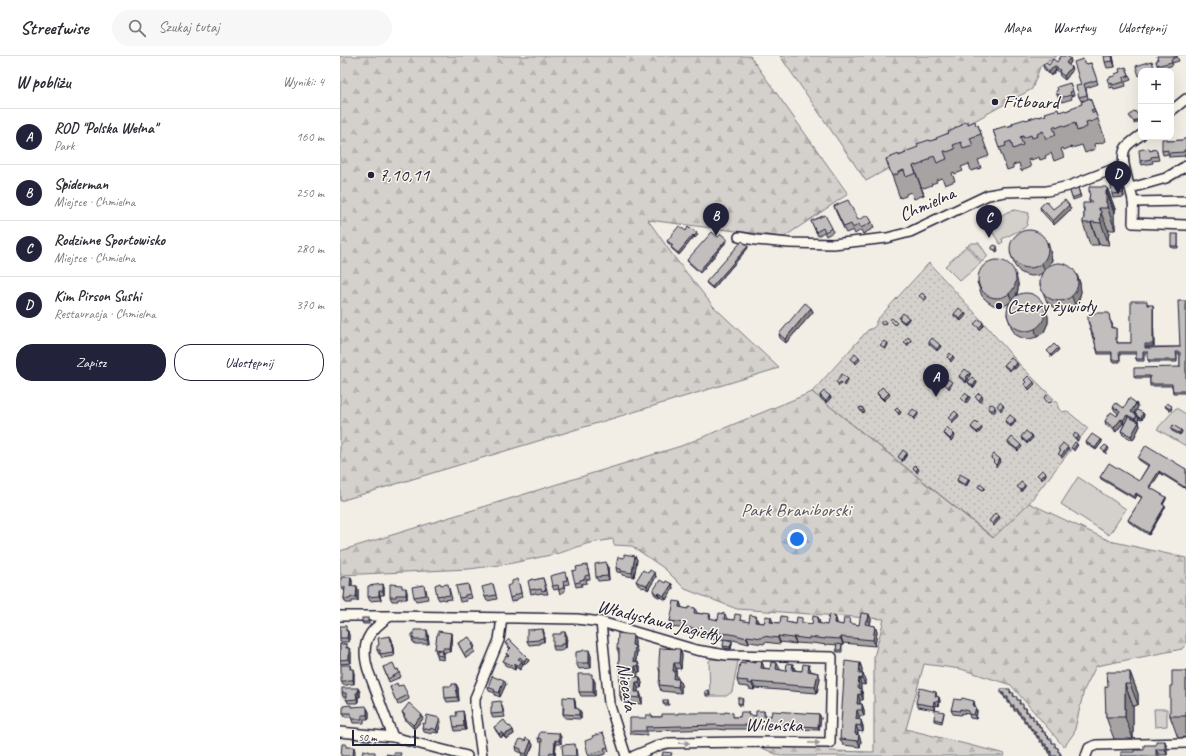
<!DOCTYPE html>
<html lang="pl">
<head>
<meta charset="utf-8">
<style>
  body { margin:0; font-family:Caveat,sans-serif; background:#f7f7f7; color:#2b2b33 }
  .controls { position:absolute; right:12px; top:12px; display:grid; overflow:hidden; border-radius:8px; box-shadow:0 4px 16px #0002 }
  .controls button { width:36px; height:36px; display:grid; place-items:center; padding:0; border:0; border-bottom:1px solid #e1e1e2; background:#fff; color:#2b2b33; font:20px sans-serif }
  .scale { position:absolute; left:12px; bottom:10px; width:64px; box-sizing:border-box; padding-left:4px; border:2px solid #22223b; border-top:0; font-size:11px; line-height:14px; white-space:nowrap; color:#22223b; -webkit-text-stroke:3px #fbf7ec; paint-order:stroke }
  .you { position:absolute; left:457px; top:483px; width:14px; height:14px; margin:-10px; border:3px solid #fff; border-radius:50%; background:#1a73e8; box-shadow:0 0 0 6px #1a73e833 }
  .badge { display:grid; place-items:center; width:26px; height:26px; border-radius:50%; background:#22223b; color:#fff; font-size:13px; font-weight:700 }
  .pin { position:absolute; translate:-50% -33px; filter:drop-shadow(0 1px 2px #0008) }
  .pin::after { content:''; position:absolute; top:21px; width:14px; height:12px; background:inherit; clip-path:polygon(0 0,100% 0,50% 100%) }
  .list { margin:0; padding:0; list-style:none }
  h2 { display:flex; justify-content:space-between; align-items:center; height:52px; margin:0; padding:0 16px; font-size:17px }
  h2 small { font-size:13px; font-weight:400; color:#7c7c81 }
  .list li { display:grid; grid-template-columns:26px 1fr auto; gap:12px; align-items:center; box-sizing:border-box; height:56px; padding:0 16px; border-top:1px solid #e1e1e2 }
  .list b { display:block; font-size:15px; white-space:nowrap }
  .list p { margin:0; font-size:13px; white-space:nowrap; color:#7c7c81 }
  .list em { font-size:13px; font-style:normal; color:#7c7c81 }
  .actions { display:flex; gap:8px; padding:12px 16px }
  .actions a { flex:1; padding:9px 0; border:1px solid #22223b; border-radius:16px; text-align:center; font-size:14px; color:#22223b }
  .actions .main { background:#22223b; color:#fff }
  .icon { flex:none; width:22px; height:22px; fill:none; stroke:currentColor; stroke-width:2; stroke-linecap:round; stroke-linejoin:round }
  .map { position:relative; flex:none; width:846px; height:700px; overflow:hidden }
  header { display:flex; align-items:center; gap:24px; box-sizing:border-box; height:56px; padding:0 20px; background:#fff; border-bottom:1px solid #e1e1e2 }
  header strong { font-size:19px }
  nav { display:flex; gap:22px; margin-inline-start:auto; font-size:14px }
  .search { width:280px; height:36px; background:#f7f7f7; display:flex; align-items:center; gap:10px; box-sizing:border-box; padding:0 14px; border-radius:22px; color:#7c7c81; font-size:15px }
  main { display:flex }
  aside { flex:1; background:#fff }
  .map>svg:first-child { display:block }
  .grass { fill:url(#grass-dots); stroke:#7b7a84 }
  .forest { fill:url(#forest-firs); stroke:#7b7a84 }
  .park { fill:#d4d1cc; stroke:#7b7a84 }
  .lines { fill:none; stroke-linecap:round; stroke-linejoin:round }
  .street-casing { stroke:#22223b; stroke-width:12 }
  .street { stroke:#fbf7ec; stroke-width:9 }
  .wall { fill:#a7a3a3; stroke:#22223b }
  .shaded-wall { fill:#888585; stroke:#22223b }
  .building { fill:#c2bebe; stroke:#22223b }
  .oneway { fill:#99979c }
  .poi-dot { fill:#22223b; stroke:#fbf7ec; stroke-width:1.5 }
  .labels { text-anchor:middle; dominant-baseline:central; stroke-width:3; stroke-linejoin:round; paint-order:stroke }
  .poi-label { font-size:19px; fill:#22223b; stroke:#fbf7ec; text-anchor:start }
  .street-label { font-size:19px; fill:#22223b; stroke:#fbf7ec }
  .park-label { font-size:19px; fill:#575766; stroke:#fbf7ec }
</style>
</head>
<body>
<header>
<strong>Streetwise</strong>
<div class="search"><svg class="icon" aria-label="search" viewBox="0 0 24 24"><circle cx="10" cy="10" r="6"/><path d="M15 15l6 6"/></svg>Szukaj tutaj</div>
<nav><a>Mapa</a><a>Warstwy</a><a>Udostępnij</a></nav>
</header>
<main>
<aside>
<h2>W pobliżu<small>Wyniki: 4</small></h2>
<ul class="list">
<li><span class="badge">A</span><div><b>ROD &quot;Polska Wełna&quot;</b><p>Park</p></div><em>160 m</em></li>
<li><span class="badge">B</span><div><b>Spiderman</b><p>Miejsce · Chmielna</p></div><em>250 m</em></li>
<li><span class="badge">C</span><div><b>Rodzinne Sportowisko</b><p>Miejsce · Chmielna</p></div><em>280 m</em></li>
<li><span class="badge">D</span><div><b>Kim Pirson Sushi</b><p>Restauracja · Chmielna</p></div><em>370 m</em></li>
</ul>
<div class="actions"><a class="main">Zapisz</a><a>Udostępnij</a></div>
</aside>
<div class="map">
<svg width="846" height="700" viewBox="0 0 846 700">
  <defs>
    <pattern id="grass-dots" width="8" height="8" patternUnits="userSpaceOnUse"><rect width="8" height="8" fill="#d4d1cc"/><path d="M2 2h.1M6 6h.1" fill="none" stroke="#b6b3b0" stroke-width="1.8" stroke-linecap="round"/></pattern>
    <pattern id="forest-firs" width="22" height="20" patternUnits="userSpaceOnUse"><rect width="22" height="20" fill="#d4d1cc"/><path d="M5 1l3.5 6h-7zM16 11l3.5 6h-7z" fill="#b6b3b0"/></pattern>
  </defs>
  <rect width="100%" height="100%" fill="#f2eee5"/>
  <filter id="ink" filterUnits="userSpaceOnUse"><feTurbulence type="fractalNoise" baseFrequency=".025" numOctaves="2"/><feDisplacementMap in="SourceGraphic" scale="8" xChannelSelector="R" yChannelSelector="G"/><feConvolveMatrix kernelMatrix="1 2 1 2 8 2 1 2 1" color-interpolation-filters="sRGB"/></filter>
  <g filter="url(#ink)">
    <path class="grass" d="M589 207 635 257 680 309 718 347V352L722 356 727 355 748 372 689 447 654 482 472 336 528 274 533 272 536 269V265Z"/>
    <g class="forest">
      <path d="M0 0H410L508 138 444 181 308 164 334 201 373 250 439 312 0 445Z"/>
      <path d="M440 0H717L700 11 692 33 526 125Z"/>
      <path d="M472 336 653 482 689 447 770 485 846 502V588L842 593 756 610 744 634 734 677 724 691 671 629 621 613 584 608 566 673 665 698 664 700H440L418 690 487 691 490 695 534 696V601L544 563 397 553 345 533 325 513 292 490 274 489 273 483 246 488 220 497 168 508 129 513 0 519V495L341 390Z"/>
    </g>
    <g class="park">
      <path d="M675 154 689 157 687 169 684 172 662 183 663 186 660 188 653 177 649 168 667 156Z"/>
      <path d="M632 187H639L647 199V201L642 206 628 189Z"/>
      <path d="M627 190 641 207 620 225 605 210Z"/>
      <path d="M836 352 846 358V390L817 373Z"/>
      <path d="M738 421 786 453 769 479 721 448Z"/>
      <path d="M371 603 398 605 392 636 386 640H370L369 605Z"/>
      <path d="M814 653H827V670L815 671Z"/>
    </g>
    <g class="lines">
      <defs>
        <g id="street">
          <path d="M831 55 846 43"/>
          <path d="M801 79C796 83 787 88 785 93 779 105 791 131 793 145 794 152 793 160 793 167L846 169"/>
          <path d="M791 132 826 122 846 110"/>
          <path d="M793 146 846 145"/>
          <path d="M399 181 416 184 449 187 493 188 547 182 570 176 648 139 665 136 707 135 729 130 784 109"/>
          <path d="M0 560H50"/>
          <path d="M261 566 269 647 286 700"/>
          <path d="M0 676 53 681 127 700"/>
          <path d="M53 681 28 614C20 587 28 575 50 560L237 563 261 566 356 594 386 599 492 601 490 687 411 686 328 687 320 689 294 700"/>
          <path d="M142 700 135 649V642L159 584 162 562"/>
          <path d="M746 700 749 692 756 689 846 687"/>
        </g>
      </defs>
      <use href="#street" class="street-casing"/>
      <use href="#street" class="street"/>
    </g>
    <g class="wall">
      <path d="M773 0 775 11 767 12 765 6Z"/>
      <path d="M837 0 839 5 832 7 833 9 821 13V12L819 13 816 5Z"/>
      <path d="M730 2 731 6 728 10 731 11 732 15 725 24 720 20 719 16 716 14 711 20 704 13 703 9H709Z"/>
      <path d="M745 7 747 8 751 7 758 28 746 32 748 43 750 42 766 85 758 88 757 87 754 88 755 93 745 97 742 89 732 92 731 91 724 94 723 92 721 93 724 101 714 105 711 97 705 100 706 102 700 104 699 101 691 104V102L688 103 691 111 681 115 679 107 673 109V112L667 114 653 74 666 71 686 64 719 56 726 55 731 53 742 48 744 44 741 45 739 41Z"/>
      <path d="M786 11 791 24 785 26 786 30 774 33 773 31 770 32 769 28 770 22 775 20Z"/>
      <path d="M730 27 734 39 731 40 732 43 722 46 720 42 719 43 717 39Z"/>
      <path d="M628 68 637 70 638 69 649 100 638 104 641 112 631 115 629 108 621 111 623 115 615 118 614 116 612 117 615 125 605 129 602 122 596 124 597 126 591 128 592 129 584 132 583 131H581L584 139 574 143 571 136 566 138V140L560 142 546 103 559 100 566 97Z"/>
      <path d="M846 83V98H845V100L829 101V98L823 99 822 95 829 85 843 84Z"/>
      <path d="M816 93 819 104 812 105 813 107 802 109 800 105 810 95Z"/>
      <path d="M782 129 783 133 784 141 773 142 772 138Z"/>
      <path d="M767 131 775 153V157H774V165L775 169V174H768L769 176 768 182 769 185V189L759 188V189H750L743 167 744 163V155L743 152 750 147 749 144 750 138 749 135Z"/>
      <path d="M738 132 741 141 733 144 730 135Z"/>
      <path d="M494 150 518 164 532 166 534 172 523 178 521 174 515 178 513 174 506 177 496 156Z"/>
      <path d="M700 151 713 153H731L714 169 701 155Z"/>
      <path d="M471 165 492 172 493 176 486 180 484 176 478 180Z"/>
      <path d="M350 173 357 177 358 179 355 182 354 181 339 199 332 193 331 191 332 190 328 187 327 185Z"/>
      <path d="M838 178V192H832L831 190Z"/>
      <path d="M387 185 360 217 348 206 347 204Z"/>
      <path d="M408 192 373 233 367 228 366 226Z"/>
      <path d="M710 194 712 204 709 210 737 219 740 227 741 236 739 243 735 249 729 252 722 253 715 252 707 246 700 229 702 217 699 219 692 220 686 219 680 216 675 210 670 196Z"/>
      <path d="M637 226 678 227V233L677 239 708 260V267L704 276 697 281 689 283 682 282 676 279 672 273 667 259 669 247 666 249 659 250 653 249 647 245 642 240Z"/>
      <path d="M846 245V337H833L832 330H810V322H795L794 320 840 311V298H837V306H809L808 304V298H804V305H797L796 303V298H780V306H772V298H758L754 283H753L749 268 748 266 769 259 770 265 772 267 773 272H776V284L778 287H791L808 247V249L813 251 814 290H806V291H840Z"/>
      <path d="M471 252 473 256 446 287 440 282 439 278Z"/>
      <path d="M625 257 626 259 621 265 614 260V258Z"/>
      <path d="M559 262H569V263L565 268 560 264Z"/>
      <path d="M589 286 601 291 597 295 589 288Z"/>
      <path d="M664 309H678L675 313 673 312 670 315 665 311Z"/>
      <path d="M630 317V319L628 323V324L626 327 620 322 619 320Z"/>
      <path d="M628 326 637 327 634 332 629 328Z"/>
      <path d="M537 337 550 339 544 345 538 339Z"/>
      <path d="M480 339 490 340 491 342 486 347 480 341Z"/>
      <path d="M796 347 798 351 794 357 795 358 803 357 804 359 802 364 799 363 797 365 799 366 800 370 793 384 783 379 781 375 784 368 783 367 776 376 766 369 765 365 777 360 778 357 775 355 773 351 784 352Z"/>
      <path d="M825 350 832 352 831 355 826 352Z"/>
      <path d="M522 351 525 356 522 357 519 352Z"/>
      <path d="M648 352H656L655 356H652L649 354Z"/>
      <path d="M665 365H676L671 371 666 367Z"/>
      <path d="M631 371 642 373 638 378 632 373Z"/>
      <path d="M831 373 841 374 842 376 840 379 832 375Z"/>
      <path d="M603 376 614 378 615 380 611 385 604 378Z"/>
      <path d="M692 380 693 382 687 388 682 383 681 381Z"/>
      <path d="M761 384 762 386 756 394 747 388 746 386Z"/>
      <path d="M668 386 682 391 678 395 669 388Z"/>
      <path d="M798 402 846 413V433L820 417 810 432 826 441V443L823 449 825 450V452L809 479 789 466 788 464 802 442 797 439 795 443 761 423 760 421 799 425 808 410 799 404Z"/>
      <path d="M629 423V425L626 431 618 426 617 424Z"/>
      <path d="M295 500 297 504 294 521 282 519V517L277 516 276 512 284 502Z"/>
      <path d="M268 510 269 524 258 525 256 521Z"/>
      <path d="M248 513 250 523 246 524 247 527 241 528 242 530 236 531 235 527Z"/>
      <path d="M308 517H315L316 521 308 534 304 531 303 532 298 529 296 525Z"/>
      <path d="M227 520 229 528 224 529 225 535 220 538 218 533 214 534 212 530Z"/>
      <path d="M11 521 12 525V530H17L18 534V545H12V547H6L4 543 5 534H3L1 530Z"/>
      <path d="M203 522 208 538H203L202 537 197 538 196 537 191 538 190 534 194 524Z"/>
      <path d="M179 527 182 541 177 543V544L171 546 170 542Z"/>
      <path d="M325 527 332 528 333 532 326 544 321 541 320 542 315 539 313 535Z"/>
      <path d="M43 528 44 532V539H40L41 544 30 545 28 541Z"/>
      <path d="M128 528 132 542 126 543 127 545 120 546 119 542Z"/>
      <path d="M153 528 157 543 147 545 145 541Z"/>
      <path d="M101 529 109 532 112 543 104 544V543L99 544 97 540Z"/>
      <path d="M63 532 67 536V543H58V545H52L50 541Z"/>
      <path d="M86 533 88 543 76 545 74 541Z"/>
      <path d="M340 546 342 552 348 553 355 552 357 557 363 558H370L371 563 378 564 385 558 387 563 409 566 416 560 418 566 424 567 433 566 440 567H449L456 568 464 567 472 568 478 561 480 568 487 569 495 560 497 566V568L503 569 512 568 519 569 529 558 531 564 530 569 535 570 537 576 535 590 503 587V589H502V596H497L496 594 497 589 487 588V589L472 587 471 588 456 587V588L440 586V588L425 586 424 588 409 586V588L393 584 378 583 377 584 362 582 361 578 347 577 346 573 332 571 330 565Z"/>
      <path d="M29 564V568H23L22 566Z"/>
      <path d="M0 570 7 574 9 579V586H0Z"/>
      <path d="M203 573 204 577V586H200V588L189 589 187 585Z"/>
      <path d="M87 574 88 578 89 588H75L74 586H73L72 582 74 578Z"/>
      <path d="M225 576 227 580 226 592H223V594H214L213 590 221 578Z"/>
      <path d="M111 577 112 580 110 596H105L104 598V604L98 603 97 599V597H96L95 593 98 579Z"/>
      <path d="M50 580 52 584 54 600 42 602 40 598H39L37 594 39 589Z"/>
      <path d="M295 584V589L297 595 296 605 300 611V616H298L297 621H300L302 627 301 632H298V636L302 642V648L282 646 280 640V614L279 609V598L277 593Z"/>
      <path d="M392 585V587L391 593 384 592 383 590Z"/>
      <path d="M118 587H133L135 591 134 592 135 596 126 602 120 591Z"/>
      <path d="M165 587 187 601 189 605 185 609 182 606 183 609 180 614 176 611 175 614 165 609 163 605 167 600 166 597 170 593 167 590Z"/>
      <path d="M0 588H6L8 592H9L11 596V607L0 608Z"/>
      <path d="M340 593 342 599 341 613 336 612V616L337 621V623H339L341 629V637L321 635 319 629 320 617 319 613Z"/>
      <path d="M251 600V612L239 613 236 607Z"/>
      <path d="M422 606 424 612 430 613H440V614L446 615 453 608 455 614 462 615H471L478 617 480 622 477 637 415 632 414 634 409 633V631L399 630 397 624 405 608Z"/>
      <path d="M520 607 522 613V618H523L525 624V629L521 628V633L523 639V644H520V648H522L524 654V660H519V664L523 670V676L518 675V679L521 685 520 691 503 689 500 683Z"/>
      <path d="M10 609 11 613 14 617V628H9L8 629H3L1 625Z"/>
      <path d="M43 611 56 614 58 613 61 621 49 626Z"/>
      <path d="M846 615V681L838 682 830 660 832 630Z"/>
      <path d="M790 616 798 638V649L793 650V683H774L766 661 768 630Z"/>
      <path d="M253 622 255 626V640H241L239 636Z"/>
      <path d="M116 628 118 632 119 645 107 646 105 642 112 630Z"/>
      <path d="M166 628 160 641 155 639V637L149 635 148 631Z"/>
      <path d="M58 630 68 639 69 643 58 649 50 631Z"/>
      <path d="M18 632 20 636V641H18V647H8L6 641H3L2 637Z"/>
      <path d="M369 634 370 640H366V638Z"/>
      <path d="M671 635V637L674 639V641L677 643V644L680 646V648L683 650V652H686L687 656 690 658V660H693V664L697 666V668H699L700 672 703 674V676L706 678V679L708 680 709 683 712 685V687L715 689V691L718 692V696L721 698V700H722H711V697H709V693H706V690H703V686H700L699 682H697L696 678H694L693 675 691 674 690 671H688L687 666H684V662H681L680 658H678L677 655H674V651H671L670 647H668V643H665L664 639H662L661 637Z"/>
      <path d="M596 636 597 641H599L600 645 599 650 596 649 595 654 578 651 576 647Z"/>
      <path d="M234 642 235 645 236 652 241 656V663L225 662 223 658V652Z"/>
      <path d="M402 642 403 644 402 650 399 649 398 647Z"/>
      <path d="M328 644 329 649H324L323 647Z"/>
      <path d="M162 649 165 661 153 662 151 658Z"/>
      <path d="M635 649V651L637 655 636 663 630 662 629 658 622 657 621 659 613 658 611 654Z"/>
      <path d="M12 651 27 652 29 656V662L28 663H24V667H13L11 661H5L3 657Z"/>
      <path d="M123 655 124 659 126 674 115 675 114 671 117 660Z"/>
      <path d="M424 655 426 660 479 658 481 662 479 674 425 672H417V673H385V674L378 673 307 675V679L291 678 290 675 312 659 313 661H400L408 656 410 659 416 660Z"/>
      <path d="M62 656 83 663 74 673 66 665Z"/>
      <path d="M604 656V658L602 667 594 665V663Z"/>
      <path d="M101 666 98 677 92 676V678L84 676 82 672 85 668Z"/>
      <path d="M154 671H169L173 674 174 678 166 683 163 680 161 682 156 675Z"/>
      <path d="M263 677 269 695 266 696V698L258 700H249L248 698 253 682Z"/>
      <path d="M221 681V688H216L215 700H201L202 686H199L198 682Z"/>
      <path d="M185 685H191L193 689 188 700H182L181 697 177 695 176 691Z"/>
      <path d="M825 685 827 691V699H819L794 696 804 694Z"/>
    </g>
    <g class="shaded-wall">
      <path d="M772 0H773L775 11 773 5Z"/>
      <path d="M730 2 731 6 727 11 726 7Z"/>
      <path d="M714 10 716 14 711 20 709 16Z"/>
      <path d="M731 11 732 15 725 24 724 20Z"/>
      <path d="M800 62 801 64 794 68V66Z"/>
      <path d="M573 110 581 131 584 139 576 117Z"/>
      <path d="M782 129 783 133 784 141 783 137Z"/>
      <path d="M767 131 775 153V157L767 135Z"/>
      <path d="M766 135 774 157V165L775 169V174L766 147Z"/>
      <path d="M729 149 731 153 714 169 713 165Z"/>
      <path d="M759 152 769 176 768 182 769 185V189L760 164Z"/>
      <path d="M751 166 759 188V189L751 167Z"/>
      <path d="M357 177 358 179 355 182 354 180Z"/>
      <path d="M353 179 354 181 339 199 338 197Z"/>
      <path d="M387 183V185L360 217 359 215Z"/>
      <path d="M708 186 710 194 712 204 709 210 705 216 702 208Z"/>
      <path d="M408 190V192L373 233 372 231Z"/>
      <path d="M657 190 658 195 656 196 655 194Z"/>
      <path d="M676 219 678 227V233L676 240 672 245 669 238Z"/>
      <path d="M737 219 740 227 741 236 739 243 735 249 732 241Z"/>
      <path d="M586 240 587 242 584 245 583 243Z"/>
      <path d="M813 249V251L814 290 813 288Z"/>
      <path d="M471 252 473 256 446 287 445 283Z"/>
      <path d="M705 252 708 260V267L704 276 697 281 695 273Z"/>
      <path d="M625 257 626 259 621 265 620 263Z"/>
      <path d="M569 262V263L565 268 564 266Z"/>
      <path d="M643 267 644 269 639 274V272Z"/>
      <path d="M571 284V286L567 290V288Z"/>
      <path d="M548 287V289L545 294 544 292Z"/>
      <path d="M600 289 601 291 597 295V293Z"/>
      <path d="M718 292 719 294 711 301V299Z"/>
      <path d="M613 300 614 302 611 306 610 304Z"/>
      <path d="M519 302 520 304 516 308 515 306Z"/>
      <path d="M677 307 678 309 675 313 674 311Z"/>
      <path d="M672 310 673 312 670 315 669 313Z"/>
      <path d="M630 317V319L628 323V324L626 327V321Z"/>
      <path d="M508 323V325L504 330 503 328Z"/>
      <path d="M636 325 637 327 634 332 633 330Z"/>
      <path d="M501 326 502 328 499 330 498 328Z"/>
      <path d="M612 326V328L609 333 608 331Z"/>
      <path d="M694 326 695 328 689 334 688 332Z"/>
      <path d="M549 337 550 339 544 345 543 343Z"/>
      <path d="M490 340 491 342 486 347V345Z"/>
      <path d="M629 340 630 342 626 348 625 346Z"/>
      <path d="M642 340 643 342 640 346 639 344Z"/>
      <path d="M796 347 798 351 792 360 791 356Z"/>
      <path d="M663 349 664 351 661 355 660 353Z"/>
      <path d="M560 355 561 357 559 359 558 357Z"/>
      <path d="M578 357V359L574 364V362Z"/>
      <path d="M803 357 804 359 802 364 801 362Z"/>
      <path d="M618 358 619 360 612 367V365Z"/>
      <path d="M787 359 789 363 784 368 783 364Z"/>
      <path d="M797 359 799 363 797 367 795 363Z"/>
      <path d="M675 363 676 365 671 371V369Z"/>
      <path d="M781 363 783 367 776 376 774 372Z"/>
      <path d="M799 366 800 370 793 384 791 380Z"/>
      <path d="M642 371V373L638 378 637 376Z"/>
      <path d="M841 374 842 376 840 379 839 377Z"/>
      <path d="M614 378 615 380 611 385 610 383Z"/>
      <path d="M692 380 693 382 687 388V386Z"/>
      <path d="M739 380V382L737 385 736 383Z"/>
      <path d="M761 384 762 386 756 394 755 392Z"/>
      <path d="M737 388 738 389 734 395 733 393Z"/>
      <path d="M681 389 682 391 678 395 677 393Z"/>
      <path d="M728 391 729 393 722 402 721 400Z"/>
      <path d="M768 391 769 393 766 398 765 396Z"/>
      <path d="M567 397V399L562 406V404Z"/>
      <path d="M660 403 661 405 656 411V409Z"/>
      <path d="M578 412 579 414 577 417 576 415Z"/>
      <path d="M819 415 820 417 810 433 809 431Z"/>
      <path d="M706 417V419L702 424 701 422Z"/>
      <path d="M629 423V425L626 431 625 429Z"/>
      <path d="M685 429V431L681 436V434Z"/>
      <path d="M796 437 797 439 795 443 794 441Z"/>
      <path d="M826 441V443L822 450V448Z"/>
      <path d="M825 450V452L809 479V477Z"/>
      <path d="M659 460 660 462 654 470 653 468Z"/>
      <path d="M295 500 297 504 294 521 292 517Z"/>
      <path d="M266 506 268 510 269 524 268 520Z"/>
      <path d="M315 517 316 521 308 534 307 530Z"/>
      <path d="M11 521 12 525V534L10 530Z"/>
      <path d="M43 528 44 532V539L43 535Z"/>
      <path d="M332 528 333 532 326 544 324 540Z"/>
      <path d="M17 530 18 534V545L16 541Z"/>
      <path d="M66 532 67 536V543L66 539Z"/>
      <path d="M39 535 40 539 41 544 39 540Z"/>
      <path d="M319 537 321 541 320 542 318 539Z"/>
      <path d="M340 546 342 552 339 551Z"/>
      <path d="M529 558 531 564 530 570 528 564Z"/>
      <path d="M416 560 418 566H415Z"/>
      <path d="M495 560 497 566 496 573 494 567Z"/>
      <path d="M431 561 433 566H430Z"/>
      <path d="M478 561 480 567 479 573 477 567Z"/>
      <path d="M535 570 537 576 535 590 533 584Z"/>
      <path d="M203 573 204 577V586L203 582Z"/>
      <path d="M87 574 88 578 89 588 87 584Z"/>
      <path d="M8 575 9 579V586L7 582Z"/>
      <path d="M225 576 227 580 226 592 225 588Z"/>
      <path d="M111 577 112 580 110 596 109 592Z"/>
      <path d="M293 579 295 584 294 595 295 590 297 595 295 611 293 605 292 589Z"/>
      <path d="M50 580 52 584 54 600 53 596Z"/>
      <path d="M407 580 409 586V588L407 582Z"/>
      <path d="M438 580 440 586V588L438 582Z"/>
      <path d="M454 581 456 587V588L453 582Z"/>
      <path d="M501 581 503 587V589L501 583Z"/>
      <path d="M392 585V587L391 593 390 591Z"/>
      <path d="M9 592 11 596V607L9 603Z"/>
      <path d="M340 593 342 599 341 613 339 607Z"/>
      <path d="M249 594 251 600V612L249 607Z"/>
      <path d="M103 595 104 599V604L102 600Z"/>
      <path d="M187 601 189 605 185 609 184 605Z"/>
      <path d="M182 605 183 609 180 614 178 610Z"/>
      <path d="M298 606 300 611V616L298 610Z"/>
      <path d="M422 606 424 612 423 618 421 612Z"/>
      <path d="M175 607 176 611 175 614 174 610Z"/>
      <path d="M334 607 336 612V616L337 621V628L334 623 333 615Z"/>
      <path d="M437 607 440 613 439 619 436 613Z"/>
      <path d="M520 607 522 613 521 624 519 618Z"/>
      <path d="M453 608 455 614H452Z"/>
      <path d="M469 609 471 615 470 621 468 615Z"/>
      <path d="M295 610 298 616 297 627 295 621Z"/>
      <path d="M13 613 14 617V628L13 624Z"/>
      <path d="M790 616 798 638V649L790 628Z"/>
      <path d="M478 617 480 622 477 637 475 631Z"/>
      <path d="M523 618 525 624V629L522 623Z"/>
      <path d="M300 621 302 627 301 632 299 626Z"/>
      <path d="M253 622 255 626V640L253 636Z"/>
      <path d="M519 622 521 628 520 638 518 632Z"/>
      <path d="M339 623 341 629V637L338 631Z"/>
      <path d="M164 624 166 628 160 641 159 637Z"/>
      <path d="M296 626 298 632 297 642 295 636Z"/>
      <path d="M412 626 415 632 414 634 412 628Z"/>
      <path d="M116 628 118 632 119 645 117 641Z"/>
      <path d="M785 628 793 650V683L785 661Z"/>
      <path d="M18 632 20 636V641L18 637Z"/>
      <path d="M521 633 523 639V644L521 639Z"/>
      <path d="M300 636 302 642V648L300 642Z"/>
      <path d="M16 637 18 641V647L17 643Z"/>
      <path d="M518 638 520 644 519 654 517 648Z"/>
      <path d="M599 641 600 645 599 650 598 646Z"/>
      <path d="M234 642 235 645 236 656 235 652Z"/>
      <path d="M594 645 596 649 595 654 593 650Z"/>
      <path d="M634 645 635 649 634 654 633 650Z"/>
      <path d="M522 648 524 654V660L522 654Z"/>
      <path d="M636 651 637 655 636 663 634 659Z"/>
      <path d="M27 652 29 656V662L28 663 27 659Z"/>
      <path d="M239 653 241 656V663L239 659Z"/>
      <path d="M517 654 519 660 518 669 516 663Z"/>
      <path d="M123 655 124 659 126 674 124 670Z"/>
      <path d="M479 658 481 662 479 674 478 671Z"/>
      <path d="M82 659 83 663 74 673 73 669Z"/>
      <path d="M100 662 101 666 98 677 96 674Z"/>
      <path d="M521 664 523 670V676L521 670Z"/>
      <path d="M516 669 518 675 517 684 515 678Z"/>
      <path d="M173 674 174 678 166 683 164 679Z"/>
      <path d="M162 676 163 680 161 682 159 678Z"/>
      <path d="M219 677 221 681V688L219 685Z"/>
      <path d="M519 679 521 685 520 691 518 685Z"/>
      <path d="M215 684 216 688 215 700 214 697Z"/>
      <path d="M191 685 193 689 188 700H186V698Z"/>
      <path d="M825 685 827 691V699L825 693Z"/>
      <path d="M235 688 236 692 237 700H236Z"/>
      <path d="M14 691 15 695V700H13Z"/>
      <path d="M816 693 819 699V700H816Z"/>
    </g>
    <g class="building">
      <path d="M721 0H727L730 2 726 7 731 11 724 20 719 16 720 14 714 10 709 16 703 9 706 7 709 9 713 3 717 6Z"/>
      <path d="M764 0H772L773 5 765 6Z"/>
      <path d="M817 0H837V1L831 3 832 6 820 9 819 8 817 9 816 5 818 4Z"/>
      <path d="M743 3 744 7H746L747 8 751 7 757 24 744 28 747 39 739 41 736 30 741 29 734 6Z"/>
      <path d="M812 5 815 15H801V19L799 20 796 10Z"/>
      <path d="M786 11 789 20 783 22 784 26 772 29V27L769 28 767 23 770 22V21L775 20V18L780 16 779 13Z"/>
      <path d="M730 27 733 35 730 36 731 39 720 42 719 38 717 39 716 35 718 34 717 31Z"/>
      <path d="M750 42 754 53 751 54 753 57 755 56 758 63 750 66 749 65 746 66 747 71 737 75 735 67 724 71 723 69 716 72 715 70 713 71 716 79 706 83 703 75 697 78 698 80 692 82 691 79 683 82V80L680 81 683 89 673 93 671 85 665 87 666 90 659 92 653 74 666 70V71L673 69 672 67 685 63 686 64 698 60 699 61 706 59 705 57 718 53 719 56 725 54 726 55 731 53V52L742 48 741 46Z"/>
      <path d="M795 55 800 62 794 66 789 60Z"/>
      <path d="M628 65V68L635 65 636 70 638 69 641 78 630 82 633 90 623 93 621 86 613 89 615 93 607 96 606 95H604L607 103 597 107 594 100 589 102V104L583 106 584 107 576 110V109L573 110 576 117 566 121 564 114 558 116V118L552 120 546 103 559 98V100L566 97 565 96 578 91 577 88 589 84 590 85 597 83 596 82 609 77 608 76 615 73V72L622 69 621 68Z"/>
      <path d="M822 83H828V85L843 84V83H846V94H844V96L828 97V94L822 95Z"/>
      <path d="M809 92 810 95 816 93 818 100 811 101V103L800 105 799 94Z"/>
      <path d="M782 129 783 137 772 138 771 130Z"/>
      <path d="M749 131H767V135H766V147H767V152H759V154L761 155 760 164H761V167L751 166V167H743V164L744 163V152H743V147H751V144H749L750 135H749Z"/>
      <path d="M738 132 740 139 732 142 730 135Z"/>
      <path d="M508 144 518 164 528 159 532 166 521 172 519 168 513 172 511 168 504 171 494 150Z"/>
      <path d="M725 144 729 149 713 165 700 151 706 145 713 153Z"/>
      <path d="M485 159 492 172 485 176 483 172 476 176 471 165Z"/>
      <path d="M339 170 346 175 348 171 350 173 351 172 357 177 354 180 353 179 338 197 331 191 333 189 327 185Z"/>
      <circle cx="689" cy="193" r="19"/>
      <path d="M372 176 378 181 381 178 387 183 359 215 347 204Z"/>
      <rect x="831" y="178" width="7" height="12"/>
      <path d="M402 185 408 190 372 231 366 226Z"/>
      <path d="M654 189 657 190V193L655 194 652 193V191Z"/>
      <circle cx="657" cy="223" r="19"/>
      <circle cx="719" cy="226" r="19"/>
      <circle cx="686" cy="256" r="19"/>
      <path d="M582 237 586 240 583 243 579 240Z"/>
      <path d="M791 245H807V249H813V288H805V292L840 291 838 245H846V335H833L832 328H810V320H794V312L840 311V296H836L837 304H808V296H803V303H796V296H779L780 304H772V296H758L757 292H756L754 281H753V277H752L751 273H750V269H749V266H748V260H750L751 257H769L770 265H771V268H772V272H776V284H777V287H791Z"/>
      <path d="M465 247 471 252 445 283 439 278Z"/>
      <path d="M619 252 625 257 620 263 614 258Z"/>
      <path d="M563 257 569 262 564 266 559 262Z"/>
      <path d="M552 262 557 267 555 269 550 264Z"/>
      <path d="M639 263 643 267 639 272 634 268Z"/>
      <path d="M543 264 545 265 546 267 544 269 541 268V266Z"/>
      <path d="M568 281 571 284 567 288 564 286Z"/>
      <path d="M592 282 600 289 597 293 589 286Z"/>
      <path d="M544 285 548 287 544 292 540 289Z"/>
      <path d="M714 288 718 292 711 299 707 295Z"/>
      <path d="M610 297 613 300 610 304 607 301Z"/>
      <path d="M515 298 519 302 515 306 511 303Z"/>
      <path d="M671 302 677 307 674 311 672 310 669 313 664 309Z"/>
      <path d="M625 313 630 317 626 321 627 323 626 325 619 320Z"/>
      <path d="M502 318 508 323 503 328 501 326 498 328 496 326Z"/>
      <path d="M688 320 694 326 688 332 684 328 686 326 684 324Z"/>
      <path d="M632 321 636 325 633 330 628 326Z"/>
      <path d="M608 323 612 326 608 331 604 328Z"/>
      <path d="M542 331 549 337 543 343 537 337Z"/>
      <path d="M484 335 490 340 486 345 480 339Z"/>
      <path d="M625 337 629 340 625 346 621 342Z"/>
      <path d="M639 337 642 340 639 344 635 341Z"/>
      <path d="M707 339 712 345 710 347 709 346 708 347 704 342Z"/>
      <path d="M789 342 796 347 791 356 797 359 795 363 787 359 783 364 781 363 774 372 765 365 771 356 777 360 780 355 773 351 776 347 784 352Z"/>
      <path d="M660 346 663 349 660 353 657 350Z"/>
      <path d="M827 347 832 350 830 353 825 350Z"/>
      <path d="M652 348 655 350 654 354H651L648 352 649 349Z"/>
      <path d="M522 351 524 354 521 355 519 352Z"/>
      <path d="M557 352 560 355 558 357 555 354Z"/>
      <path d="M573 353 578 357 574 362 569 358Z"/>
      <path d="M797 354 803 357 801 362 798 361 797 359 795 358Z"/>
      <path d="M615 355 618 358 612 365 608 362Z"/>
      <path d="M670 359 675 363 671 369 665 365Z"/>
      <path d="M788 361 799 366 791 380 781 375Z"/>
      <path d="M636 365 642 371 637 376 631 371Z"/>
      <path d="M833 369 841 374 839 377 831 373Z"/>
      <path d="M607 371 614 378 610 383 603 376Z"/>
      <path d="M686 375 692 380 687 386 681 381Z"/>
      <path d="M735 377 739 380 736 383 733 380Z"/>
      <path d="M752 378 761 384 755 392 746 386Z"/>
      <path d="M672 381 681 389 677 393 668 386Z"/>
      <path d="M735 386 737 388 733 393 731 392Z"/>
      <path d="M723 387 728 391 721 400 718 398 721 395 718 393Z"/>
      <path d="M765 389 768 391 765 396 761 393Z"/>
      <path d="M806 389 846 413V432L819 415 809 431 826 441 822 448 825 450 809 477 788 464 802 441 796 437 794 441 760 421 769 407 799 425 809 409 798 402Z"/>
      <path d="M563 394 567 397 562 404 558 401Z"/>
      <path d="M654 398 660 403 656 409 653 406 654 405 651 402Z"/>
      <path d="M575 409 578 412 576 415 573 412Z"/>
      <path d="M702 414 706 417 701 422 697 419Z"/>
      <path d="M620 418 629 423 625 429 617 424Z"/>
      <path d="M681 426 685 429 681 434 677 431Z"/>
      <path d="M640 428 645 432 643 434 638 431Z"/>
      <path d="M655 457 659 460 653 468 649 465Z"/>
      <path d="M284 498 295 500 292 517 281 515V513L276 512 278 501 284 502Z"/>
      <path d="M266 506 268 520 256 521 255 508Z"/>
      <path d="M247 509 249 519 245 520V523L240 524V526L235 527 232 515 237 514 236 511Z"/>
      <path d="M303 514 308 517 310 514 315 517 307 530 302 527 301 528 296 525Z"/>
      <path d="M225 516 227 524 223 525 224 531 219 534 218 529 212 530 210 520Z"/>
      <path d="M1 521H11L10 530H17L16 541H11L10 543H4L5 531 1 530Z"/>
      <path d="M203 522 206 534 202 535 201 533 195 534V533L190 534 188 525 193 523 194 524Z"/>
      <path d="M178 523 181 537 175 539V540L170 542 167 530 172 528V525Z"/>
      <path d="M320 524 325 527 326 525 332 528 324 540 319 537 318 539 313 535Z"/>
      <path d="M100 527 101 529 108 528 110 539 103 540V539L97 540 95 529Z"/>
      <path d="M43 528V535H39V540L28 541V530Z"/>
      <path d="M50 528 62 529V532H66V539H56V541H50Z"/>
      <path d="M128 528 130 538 125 539V541L119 542 116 530Z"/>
      <path d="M153 528 156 539 145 541 142 531Z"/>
      <path d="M84 529 86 539 74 541 72 531Z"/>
      <path d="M334 545 340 546 339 551 348 553V551L355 552 354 557 363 558V557L370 558 369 562 378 564 379 557 385 558 384 563 394 564 395 558 401 559 400 564 409 566 410 559 416 560 415 566 424 567 426 560 431 561 430 566 440 567 441 560 447 561 446 566 456 568 457 561 462 562V567L472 568 473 560 478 561 477 567 487 569 489 559 495 560 494 567 503 569 504 562H510L509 567 519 569 521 557 529 558 528 564H526L525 568 535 570 533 584 501 581V583L485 582V583L469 581V583L454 581 453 582 438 580V582L423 580 422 582 407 580V582L391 578 376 577 375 578 360 576V573L345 571V567L330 565Z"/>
      <rect x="22" y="562" width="6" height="4"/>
      <path d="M0 570H6V575H8L7 582H0Z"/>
      <path d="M203 573V582L199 583V584L187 585V574Z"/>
      <path d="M74 574H87V584H74V582H72V578H74Z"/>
      <path d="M98 575 111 577 109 592H103V594L95 593 97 579H98Z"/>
      <path d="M221 576H225V588H221V590H213V578H221Z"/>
      <path d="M278 577 293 579 292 589 295 590 293 605 298 606V610H295V621H300L299 626H296L295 636H300V642L280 640V609H279V593H277Z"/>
      <path d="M50 580 53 596 40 598V594H37V590L39 589 38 582Z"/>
      <path d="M129 581 133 587 132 588 134 592 124 598 118 587Z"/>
      <path d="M169 583 187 601 184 605 180 601 178 603 182 605 178 610 175 607 174 610 163 605 166 600 168 601 169 600 166 597 171 592 165 587Z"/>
      <path d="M384 583 392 585 390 591 383 590Z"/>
      <path d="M0 588H6V592H9V603L0 604Z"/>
      <path d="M497 588 502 589 501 594H496Z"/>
      <path d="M320 592 340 593 339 607H334L333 615H335L334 623H339L338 631 319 629 320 620V613H319V604Z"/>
      <path d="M97 594 103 595 102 600 97 599Z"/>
      <path d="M243 594H249V607H236V596L243 595Z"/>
      <path d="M405 605 415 607 416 605 422 606 421 612 430 613 431 606 437 607 436 613 446 615 447 607 453 608 452 614 462 615 463 608 469 609 468 615 478 617 475 631 412 626V628L407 627 408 625 397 624 400 607 405 608Z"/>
      <path d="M505 605 520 607 519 618H523L522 623 519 622 518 632 521 633V639L518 638 517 648H522V654H517L516 663 521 664V670L516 669 515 678 519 679 518 685 500 683Z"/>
      <path d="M53 607 56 614 58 613 59 617 48 623 43 611Z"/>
      <path d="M1 609H10V613H13V624H7V625H1Z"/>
      <path d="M832 615H846V660H830V630H832Z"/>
      <path d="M767 616H790V628H785V661H766L765 631 768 630Z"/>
      <path d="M238 618H252V622H253V636H239Z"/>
      <path d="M152 620 159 623V622L164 624 159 637 154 635 155 634 148 631Z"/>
      <path d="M57 627 58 630 63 629 68 639 56 645 50 631Z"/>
      <path d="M112 628H116L117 641 105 642 104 630H112Z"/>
      <path d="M2 632H18V637H16L17 643 6 644V637H2Z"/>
      <path d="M580 632 596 636 595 640 599 641 598 646 594 645 593 650 576 647 579 633Z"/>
      <path d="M661 633H670V637H674L673 640 677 641V644H680L679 648H683V652H686V656H689V660H693V664H696V668H699V672H702V676H705V679L708 680V683H712V687H715V691L718 692V696H720V700H722H711V695H708L709 692 706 691V688H703V684H699V680H696V676H693V673L690 672V669H687V665L684 664V660H680V656H677V653H674V649H670V645H668V641H664V637H661Z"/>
      <path d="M369 634V638H366L365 635Z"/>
      <path d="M223 641 234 642 235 652 239 653V659L223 658 224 652H223Z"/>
      <path d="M398 642H402V648L398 647Z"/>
      <path d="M622 642 634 645 633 650 636 651 634 659 629 658V655L620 653V655L611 654 614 643 621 644Z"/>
      <rect x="323" y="644" width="5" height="3"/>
      <path d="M161 645 163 657 151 658V651H152V646Z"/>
      <path d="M69 647 82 659 73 669 64 661 65 659 62 656Z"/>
      <path d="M11 649V651L26 650 27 652V659H22V663H12L11 657H3V650Z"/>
      <path d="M595 654 604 656 602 665 594 663Z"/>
      <path d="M123 655 124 670 114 671 112 660H117L116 656Z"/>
      <path d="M416 655H424V660H431L432 655 479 658 478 671 423 668H415V669H384V670L376 669 306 671V675H290V662H306V659H312V661H322V658H338V657H385V656L393 657V661H400L401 656H408V659L416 660Z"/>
      <path d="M87 659 100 662 96 674 91 672 90 674 82 672 83 667 85 668Z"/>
      <path d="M164 664 169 671 170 670 173 674 164 679 162 676 159 678 154 671Z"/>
      <path d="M200 676 219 677V685L215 684 214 697 210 696 209 700H201L202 683 198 682Z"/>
      <path d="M263 677 268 691 264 692 265 694 248 698 245 685 253 682 252 680Z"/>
      <path d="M186 682 191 685 186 698 181 696V693L176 691 180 683 185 685Z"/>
      <path d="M816 685H825V693H816V700H781V696H794V694H804V689H816Z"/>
      <path d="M2 688H6V691H14L13 700H1Z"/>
      <path d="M235 688 236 700H223L222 689Z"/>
      <path d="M23 694 29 695V696H35V700H22Z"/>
      <path d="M323 696 332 697 331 700H322Z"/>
      <path d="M54 697H61L60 700H46V698L53 699Z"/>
    </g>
    <defs><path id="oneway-solid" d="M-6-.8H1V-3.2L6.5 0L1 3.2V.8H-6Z"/></defs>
    <g class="oneway">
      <use href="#oneway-solid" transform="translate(344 687) rotate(-1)"/>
      <use href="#oneway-solid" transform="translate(474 687) rotate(1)"/>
    </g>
  </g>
  <g class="poi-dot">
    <circle cx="655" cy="46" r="4"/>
    <circle cx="31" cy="119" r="4"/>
    <circle cx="659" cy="250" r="4"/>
  </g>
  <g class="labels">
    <g class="poi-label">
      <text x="663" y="46">Fitboard</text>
      <text x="39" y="119">7,10,11</text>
      <text x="667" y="250">Cztery żywioły</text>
    </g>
    <g class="street-label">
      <text transform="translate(587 148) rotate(-24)">Chmielna</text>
      <text transform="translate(319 565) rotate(14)">Władysława Jagiełły</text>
      <text transform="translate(287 631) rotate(81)">Niecała</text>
      <text transform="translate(434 669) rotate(1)">Wileńska</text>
    </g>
    <g class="park-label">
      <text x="456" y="454">Park Braniborski</text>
    </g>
  </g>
</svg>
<div class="controls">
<button>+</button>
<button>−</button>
</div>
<div class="scale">50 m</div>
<div class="you"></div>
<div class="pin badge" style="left:596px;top:341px">A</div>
<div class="pin badge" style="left:376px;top:180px">B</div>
<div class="pin badge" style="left:649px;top:182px">C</div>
<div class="pin badge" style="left:778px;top:138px">D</div>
</div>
</main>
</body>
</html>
